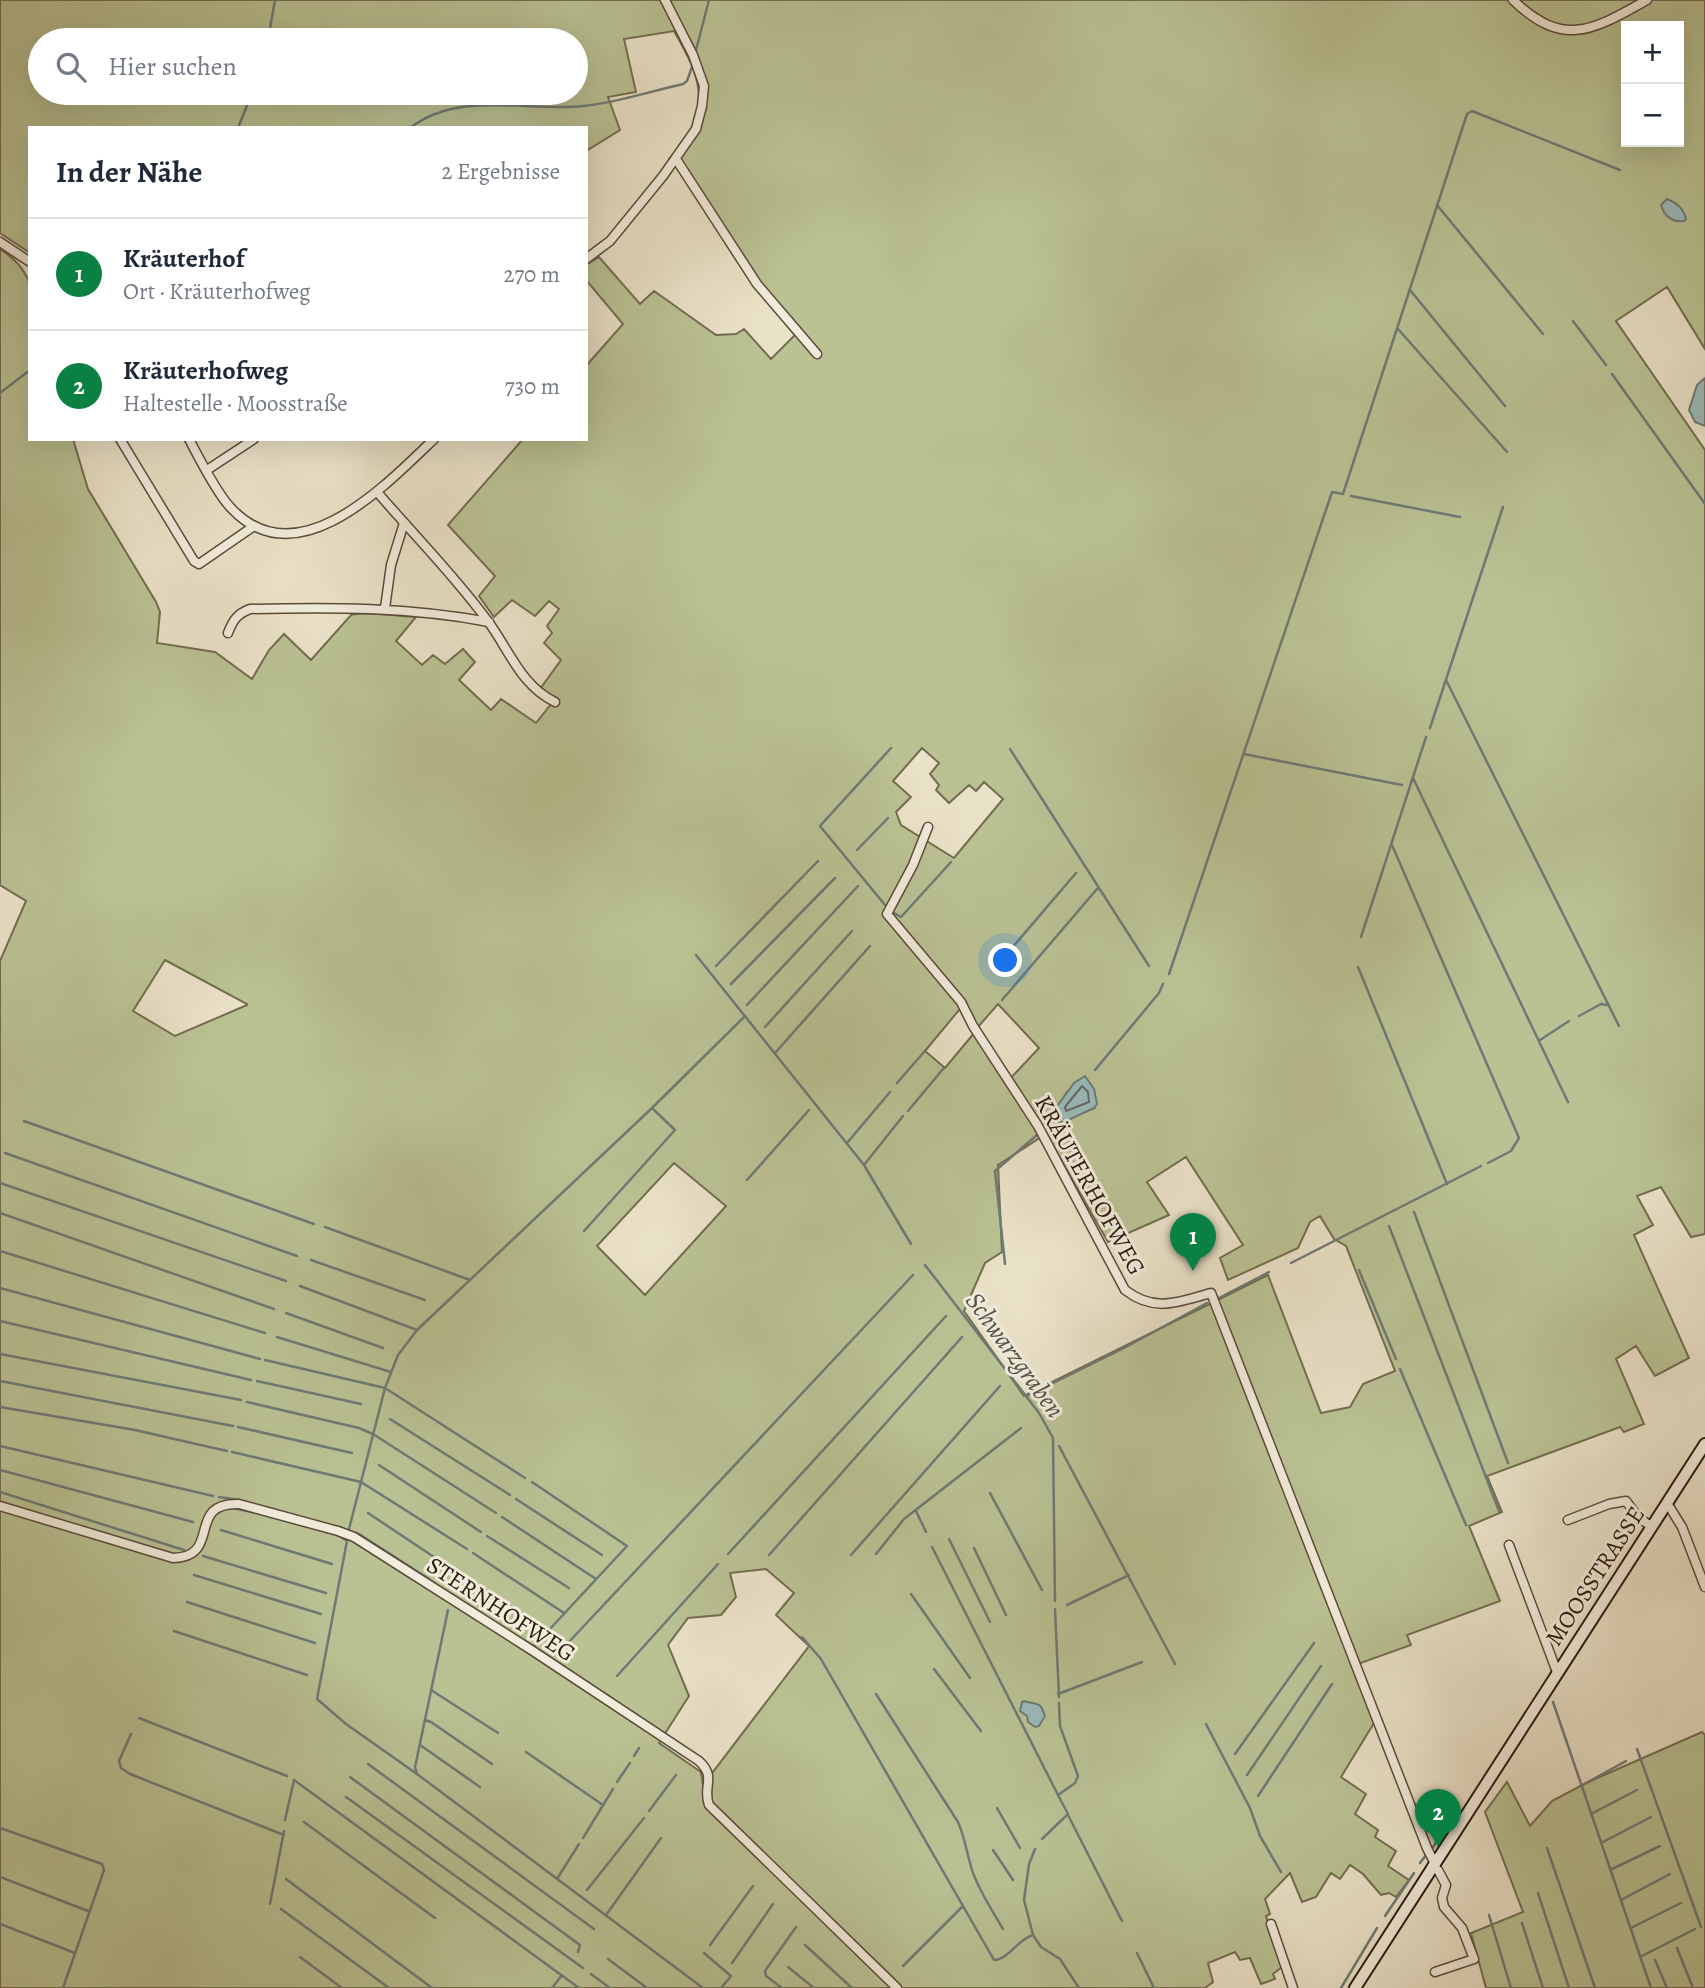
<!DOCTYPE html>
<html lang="de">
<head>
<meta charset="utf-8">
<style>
  body { margin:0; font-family:Alegreya,serif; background:#f2f2f3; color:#1f2937 }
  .controls { position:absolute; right:21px; top:21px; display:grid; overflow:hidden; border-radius:0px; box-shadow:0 7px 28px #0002 }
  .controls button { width:63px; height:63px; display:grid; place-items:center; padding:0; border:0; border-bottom:2px solid #e0e1e3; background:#fff; color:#1f2937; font:35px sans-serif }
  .you { position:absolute; left:1006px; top:961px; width:24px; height:24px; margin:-18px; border:5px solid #fff; border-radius:50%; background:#1a73e8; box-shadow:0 0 0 10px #1a73e833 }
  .badge { display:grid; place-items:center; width:46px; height:46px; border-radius:50%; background:#0b8043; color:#fff; font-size:23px; font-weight:700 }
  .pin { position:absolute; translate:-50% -58px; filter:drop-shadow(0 2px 4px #0008) }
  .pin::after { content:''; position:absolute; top:37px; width:24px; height:21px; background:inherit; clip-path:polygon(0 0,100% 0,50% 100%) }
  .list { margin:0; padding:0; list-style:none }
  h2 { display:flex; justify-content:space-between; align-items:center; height:91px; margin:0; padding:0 28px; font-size:30px }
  h2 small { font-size:23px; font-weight:400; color:#747a83 }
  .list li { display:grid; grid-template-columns:46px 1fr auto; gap:21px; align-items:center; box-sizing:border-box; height:112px; padding:0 28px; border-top:2px solid #e0e1e3 }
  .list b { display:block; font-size:26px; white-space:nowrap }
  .list p { margin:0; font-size:23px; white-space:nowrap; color:#747a83 }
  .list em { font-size:23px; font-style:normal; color:#747a83 }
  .icon { flex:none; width:38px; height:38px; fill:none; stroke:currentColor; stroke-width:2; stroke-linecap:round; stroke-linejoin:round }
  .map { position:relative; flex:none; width:1705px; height:1988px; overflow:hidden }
  .search { position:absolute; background:#fff; box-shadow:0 7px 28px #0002; left:28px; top:28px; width:560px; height:77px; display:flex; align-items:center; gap:18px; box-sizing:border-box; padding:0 24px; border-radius:38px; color:#747a83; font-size:26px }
  .panel { position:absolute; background:#fff; box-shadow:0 7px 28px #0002; left:28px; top:126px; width:560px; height:315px; border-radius:0px }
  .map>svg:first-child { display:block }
  .green { fill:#bac294; stroke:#726d50; stroke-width:2; fill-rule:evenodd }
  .water { fill:#9abcbd; stroke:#6e7a76; stroke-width:2 }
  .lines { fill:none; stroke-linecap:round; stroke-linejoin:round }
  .shore { stroke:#626a64; stroke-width:2 }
  .stream { stroke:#6e7a76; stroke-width:2.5 }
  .street-casing { stroke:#5b4a3a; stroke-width:11 }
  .secondary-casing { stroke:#2b180b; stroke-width:14 }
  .street { stroke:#f1ecdb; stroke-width:8 }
  .secondary { stroke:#f1ecdb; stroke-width:10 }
  .labels { text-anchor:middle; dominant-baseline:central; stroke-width:6; stroke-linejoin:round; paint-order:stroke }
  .street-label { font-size:24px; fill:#2b180b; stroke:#f1ecdb }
  .water-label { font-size:26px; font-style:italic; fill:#525149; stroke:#f1ecdb }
</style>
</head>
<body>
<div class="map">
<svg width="1705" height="1988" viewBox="0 0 1705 1988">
  <rect width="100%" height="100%" fill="#eae2c8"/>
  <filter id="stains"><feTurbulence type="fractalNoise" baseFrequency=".00286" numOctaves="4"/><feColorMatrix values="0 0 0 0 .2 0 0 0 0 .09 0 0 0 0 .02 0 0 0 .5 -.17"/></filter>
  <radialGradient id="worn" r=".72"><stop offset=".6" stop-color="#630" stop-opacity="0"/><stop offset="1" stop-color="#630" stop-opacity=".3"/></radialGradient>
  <g class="green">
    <path d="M0 0H1705V349L1667 287 1616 321 1705 450V1234L1691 1237 1661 1187 1637 1196 1653 1225 1634 1235 1689 1358 1655 1376 1636 1346 1616 1359 1644 1424 1624 1432 1620 1427 1487 1476 1502 1512 1469 1526 1500 1601 1407 1635 1411 1645 1352 1666 1374 1723 1341 1777 1366 1794 1355 1814 1378 1830 1375 1837 1396 1851 1388 1866 1409 1880 1396 1897 1389 1893 1381 1895 1363 1874 1350 1865 1340 1879 1331 1873 1316 1897 1302 1902 1290 1873 1265 1899 1270 1914 1266 1916 1282 1967 1273 1974 1275 1979 1261 1984 1250 1958 1240 1960 1235 1952 1208 1963 1213 1982 1205 1988H0V961L26 901 0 885V249C15 259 23 267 30 284V439H73L88 489 156 602 160 612 157 643 215 652 252 679 269 650 284 634 311 660 351 615C364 610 400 617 416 617L396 641 422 665 433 655 445 664 463 649 475 662 459 680 491 710 501 699 536 723 551 704 540 689 561 660 544 643 552 633 547 626 559 609 549 601 535 616 512 600 494 617 479 596 495 576 448 525 523 439H586V366L623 324 586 280V265L599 257 640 304 654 291 716 335 736 334 744 329 771 359 795 335 757 289 680 170 669 159C676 151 685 142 690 133 710 94 693 65 674 31L624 39 636 92 608 97 620 130 586 151V128H30V253L0 233ZM1626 26H1679V142H1626ZM40 40H576V93H40ZM922 748 939 763 930 774 939 785 936 790 949 803 969 785 976 791 984 782 1003 799 954 858 901 825 896 812 911 797 893 781ZM165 960 247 1004V1005L175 1036 133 1011ZM964 1004 978 1027 998 1004 1039 1048 1007 1082 975 1032 945 1068 925 1051ZM1067 1092 1094 1108 1080 1114 1062 1100ZM1046 1134 1108 1242 1169 1215 1147 1182 1186 1157 1243 1245 1220 1258 1228 1280 1298 1248 1310 1222 1320 1216 1334 1239 1346 1246 1395 1371 1363 1384 1350 1407 1321 1413 1268 1275 1024 1396 964 1311 985 1263 1002 1252 998 1165ZM674 1163 726 1206 645 1295 597 1246ZM766 1569 794 1593 776 1615 809 1646 703 1785 701 1772 659 1743 689 1696 668 1645 688 1618 721 1615 736 1597 730 1573Z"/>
    <path d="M1702 1732 1705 1735V1988H1486L1471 1933 1523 1912 1485 1812 1507 1782 1530 1826 1552 1801 1586 1783Z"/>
  </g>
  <g class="water">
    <path d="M1667 199C1676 202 1684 209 1686 219L1684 221C1673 223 1664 216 1661 205Z"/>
    <path d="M1705 378V426L1695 422 1689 410 1697 385Z"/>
    <path d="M1085 1076 1094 1089 1097 1104 1094 1108 1064 1122H1054L1052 1113 1074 1083Z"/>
    <path d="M1024 1701C1038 1706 1039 1699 1045 1716L1039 1726 1035 1727 1028 1722 1027 1716 1020 1711 1022 1702Z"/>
  </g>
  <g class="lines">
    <path class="shore" d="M1082 1086 1088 1092 1089 1102 1066 1111 1065 1107Z"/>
    <g class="stream">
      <path d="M268 40 275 0"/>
      <path d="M695 54 709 0"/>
      <path d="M238 128 252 93"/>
      <path d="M410 128C460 90 525 112 583 106 616 103 651 91 683 84L687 81 693 64"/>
      <path d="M1437 205 1543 334"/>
      <path d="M1410 290 1505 406"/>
      <path d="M1573 321 1606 365"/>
      <path d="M1398 329 1507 452"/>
      <path d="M1612 374 1705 504"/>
      <path d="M0 393 30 370"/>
      <path d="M1351 496 1460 517"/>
      <path d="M1446 680 1619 1026"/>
      <path d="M1430 728 1503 507"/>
      <path d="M1010 749 1149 966"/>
      <path d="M1244 754 1402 785"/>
      <path d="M1413 778 1568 1102"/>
      <path d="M1392 845 1519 1138 1511 1151 1488 1163"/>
      <path d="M857 850 888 818"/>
      <path d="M885 905 820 826 891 748"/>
      <path d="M894 913 901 917 951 862"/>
      <path d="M1361 937 1426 737"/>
      <path d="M696 955 864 1165 911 1244"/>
      <path d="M716 966 818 861"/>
      <path d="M1358 967 1447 1184"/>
      <path d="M994 969 1076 873"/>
      <path d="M1169 974 1332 492 1343 494 1467 114 1472 111 1620 170"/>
      <path d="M731 984 835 878"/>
      <path d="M1002 1000 1097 889"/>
      <path d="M747 1005 858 886"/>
      <path d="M1579 1016 1601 1004 1607 1005"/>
      <path d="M765 1027 852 931"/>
      <path d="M1540 1040 1569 1021"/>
      <path d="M775 1053 870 946"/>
      <path d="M1095 1070 1159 993 1163 984"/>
      <path d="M897 1083 924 1052"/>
      <path d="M908 1111 943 1069"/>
      <path d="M24 1121 314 1224"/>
      <path d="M1045 1126 1053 1118"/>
      <path d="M847 1143 890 1092"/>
      <path d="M5 1153 297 1256"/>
      <path d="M864 1165 903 1116"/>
      <path d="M747 1180 809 1110"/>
      <path d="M0 1183 286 1281"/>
      <path d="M1414 1212 1508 1463"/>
      <path d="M0 1213 274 1309"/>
      <path d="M1389 1226 1499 1511"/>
      <path d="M325 1227 470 1280"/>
      <path d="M584 1231 675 1130 652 1108"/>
      <path d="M0 1251 265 1333"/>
      <path d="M311 1260 425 1300"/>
      <path d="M1291 1263 1481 1166"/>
      <path d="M1005 1264 995 1171 1037 1135"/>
      <path d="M925 1265 1039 1413 1053 1438 1055 1601"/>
      <path d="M1359 1270 1396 1359"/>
      <path d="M300 1286 417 1330"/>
      <path d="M0 1288 260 1359"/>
      <path d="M1217 1299 1269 1272"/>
      <path d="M286 1313 383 1348"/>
      <path d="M0 1321 251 1380"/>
      <path d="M277 1337 391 1372"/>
      <path d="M0 1354 241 1400"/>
      <path d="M265 1360 385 1388 525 1478"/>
      <path d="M1400 1369 1466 1525"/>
      <path d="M0 1381 233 1426"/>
      <path d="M257 1381 361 1404"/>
      <path d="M1027 1396 1124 1348 1207 1303"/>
      <path d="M247 1402 359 1428 373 1434 496 1513"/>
      <path d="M0 1407 135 1430 227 1451"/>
      <path d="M390 1419 510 1495"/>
      <path d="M238 1427 352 1453"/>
      <path d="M0 1446 213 1496"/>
      <path d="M1059 1446 1175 1664"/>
      <path d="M232 1452 361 1482 467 1549"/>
      <path d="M379 1465 481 1532"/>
      <path d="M0 1470 193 1522"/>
      <path d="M0 1492 184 1550"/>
      <path d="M990 1493 1042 1590"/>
      <path d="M219 1497 239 1500"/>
      <path d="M516 1499 602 1555"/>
      <path d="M266 1507 359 1534 429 1579"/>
      <path d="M233 1508 261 1514"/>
      <path d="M916 1511 926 1532"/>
      <path d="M368 1513 449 1567"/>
      <path d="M502 1517 596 1579"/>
      <path d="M349 1529 385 1388 398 1355 417 1330 652 1108 745 1016"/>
      <path d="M221 1530 332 1564"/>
      <path d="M338 1535 347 1541 317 1699 346 1724 417 1774 703 1988"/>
      <path d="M487 1536 569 1588"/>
      <path d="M949 1539 990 1622"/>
      <path d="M932 1547 1058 1795"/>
      <path d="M974 1548 1006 1615"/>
      <path d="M473 1553 564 1613"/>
      <path d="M728 1554 946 1316"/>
      <path d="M876 1554 904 1519 1021 1428"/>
      <path d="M769 1555 962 1337"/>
      <path d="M851 1555 1000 1386"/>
      <path d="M203 1556 326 1593"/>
      <path d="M456 1571 538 1624"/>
      <path d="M194 1575 321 1614"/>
      <path d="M911 1594 970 1678"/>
      <path d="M187 1602 315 1643"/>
      <path d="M1067 1605 1129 1575"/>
      <path d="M1055 1609 1059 1697"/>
      <path d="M174 1631 307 1675"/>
      <path d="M802 1637 821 1659 994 1960C1008 1960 1018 1939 1033 1935"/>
      <path d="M567 1644 913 1275"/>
      <path d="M530 1646 535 1645 627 1546 532 1482"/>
      <path d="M934 1669 981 1731"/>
      <path d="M617 1676 718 1564"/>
      <path d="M431 1690 498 1733"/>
      <path d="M876 1694 958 1822C965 1838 967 1854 972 1870 979 1891 992 1910 1003 1929"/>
      <path d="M1058 1694 1142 1662"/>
      <path d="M1553 1702 1651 1988"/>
      <path d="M139 1718 287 1776"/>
      <path d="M425 1720 431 1722 492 1764"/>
      <path d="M1206 1724 1250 1808 1260 1836 1281 1872"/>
      <path d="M131 1734 119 1761 121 1768 130 1774 284 1835"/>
      <path d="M420 1745 480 1787"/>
      <path d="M1637 1749 1701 1927"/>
      <path d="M526 1752 603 1805"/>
      <path d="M1235 1754 1314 1643"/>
      <path d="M634 1756 639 1748"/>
      <path d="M368 1764 594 1929"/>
      <path d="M417 1774 415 1767 448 1610"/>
      <path d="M1247 1775 1321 1666"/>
      <path d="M350 1777 580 1945 578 1952"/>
      <path d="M617 1782 630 1763"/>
      <path d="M1581 1786 1626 1761"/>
      <path d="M1258 1796 1332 1684"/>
      <path d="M346 1797 583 1968"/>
      <path d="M997 1808 1020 1848"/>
      <path d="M649 1811 676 1775"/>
      <path d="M1591 1814 1637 1790"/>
      <path d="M1068 1815 1122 1921"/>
      <path d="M285 1820 294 1780 579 1988"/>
      <path d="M304 1822 435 1918"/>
      <path d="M0 1828 102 1864 104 1870 63 1988"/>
      <path d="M583 1838 613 1789"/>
      <path d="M1042 1839 1068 1814 1058 1795 1075 1783 1078 1776 1060 1726 1059 1703"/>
      <path d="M1601 1843 1651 1817"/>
      <path d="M1547 1848 1595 1988"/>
      <path d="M1035 1849 1029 1864 1024 1900 1033 1935 1041 1947 1060 1959 1079 1988"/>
      <path d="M1432 1849 1452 1816"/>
      <path d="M993 1850 1013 1880"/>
      <path d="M1420 1863 1426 1855"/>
      <path d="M1610 1870 1660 1846"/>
      <path d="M0 1877 88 1911"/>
      <path d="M286 1879 432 1988"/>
      <path d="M557 1879 579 1844"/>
      <path d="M587 1890 644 1818"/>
      <path d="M1538 1893 1569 1988"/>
      <path d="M1621 1900 1670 1874"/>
      <path d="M270 1904 284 1831"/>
      <path d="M281 1909 389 1988"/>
      <path d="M606 1915 661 1838"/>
      <path d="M1489 1915 1511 1988"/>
      <path d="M1385 1916 1414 1873"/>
      <path d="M1522 1923 1543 1988"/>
      <path d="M0 1924 75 1953"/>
      <path d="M1631 1928 1681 1903"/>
      <path d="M710 1945 753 1886"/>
      <path d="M805 1945 852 1988"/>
      <path d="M1677 1948 1693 1988"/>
      <path d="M704 1953 731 1976 721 1988"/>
      <path d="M1137 1953 1154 1988"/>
      <path d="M1642 1956 1695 1929"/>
      <path d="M300 1957 342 1988"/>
      <path d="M608 1959 647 1988"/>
      <path d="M1655 1960 1667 1988"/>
      <path d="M732 1963 773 1904"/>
      <path d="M903 1966 962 1907"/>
      <path d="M788 1967 814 1988"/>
      <path d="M591 1974 610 1988"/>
      <path d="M552 1988 562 1975"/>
      <path d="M782 1988 766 1976 765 1971 796 1927"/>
      <path d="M1341 1988 1377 1928"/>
    </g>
    <defs>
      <g id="street">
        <path d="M1513 0C1564 49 1593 30 1647 0"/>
        <path d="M676 159 757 284 817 354"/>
        <path d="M0 242 30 262"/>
        <path d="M586 259 610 241 663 176 696 129 702 106 704 86 693 55 665 0"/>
        <path d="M120 439 194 561 199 564 254 526"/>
        <path d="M189 439C199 458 217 494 231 508 297 579 386 485 434 439"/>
        <path d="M207 470 254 439"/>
        <path d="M378 493C414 535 454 575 487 620 509 649 520 685 555 702"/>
        <path d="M385 608 391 565 404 523"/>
        <path d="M228 633C233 620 237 614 250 609 331 607 410 607 489 622"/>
        <path d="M928 827 913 865 887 914 961 1002 973 1026 1038 1126 1125 1290C1155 1313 1178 1302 1211 1293L1427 1848 1434 1862"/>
        <path d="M1667 1503 1682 1527 1705 1587"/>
        <path d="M0 1506 173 1558C223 1557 185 1502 239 1504L338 1531 354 1537 533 1651 699 1761C717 1778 702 1786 709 1805L897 1988"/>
        <path d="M1568 1520 1609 1504 1626 1501 1638 1517 1652 1527"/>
        <path d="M1509 1545 1557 1672"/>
        <path d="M1432 1866 1438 1870 1446 1885 1442 1898 1444 1907 1462 1928 1474 1959 1435 1972"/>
        <path d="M1271 1924 1293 1988"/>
      </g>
      <path id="secondary" d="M1355 1988 1705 1444"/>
    </defs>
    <use href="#street" class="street-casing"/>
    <use href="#secondary" class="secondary-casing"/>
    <use href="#street" class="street"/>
    <use href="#secondary" class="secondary"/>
  </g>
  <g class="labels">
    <g class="street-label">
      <text transform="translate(1090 1185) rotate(61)">KRÄUTERHOFWEG</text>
      <text transform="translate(1595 1576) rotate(-57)">MOOSSTRASSE</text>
      <text transform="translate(501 1609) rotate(33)">STERNHOFWEG</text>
    </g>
    <g class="water-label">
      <text transform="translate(1015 1355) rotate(54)">Schwarzgraben</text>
    </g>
  </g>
  <rect width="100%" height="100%" filter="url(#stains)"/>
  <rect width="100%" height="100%" fill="url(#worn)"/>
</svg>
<div class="controls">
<button>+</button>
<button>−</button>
</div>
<div class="you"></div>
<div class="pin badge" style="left:1193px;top:1271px">1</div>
<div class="pin badge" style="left:1438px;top:1847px">2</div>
<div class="search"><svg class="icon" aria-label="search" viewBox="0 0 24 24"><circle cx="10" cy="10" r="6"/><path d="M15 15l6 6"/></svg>Hier suchen</div>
<section class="panel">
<h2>In der Nähe<small>2 Ergebnisse</small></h2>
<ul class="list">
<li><span class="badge">1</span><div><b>Kräuterhof</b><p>Ort · Kräuterhofweg</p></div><em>270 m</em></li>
<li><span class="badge">2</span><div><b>Kräuterhofweg</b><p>Haltestelle · Moosstraße</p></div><em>730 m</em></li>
</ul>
</section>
</div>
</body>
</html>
